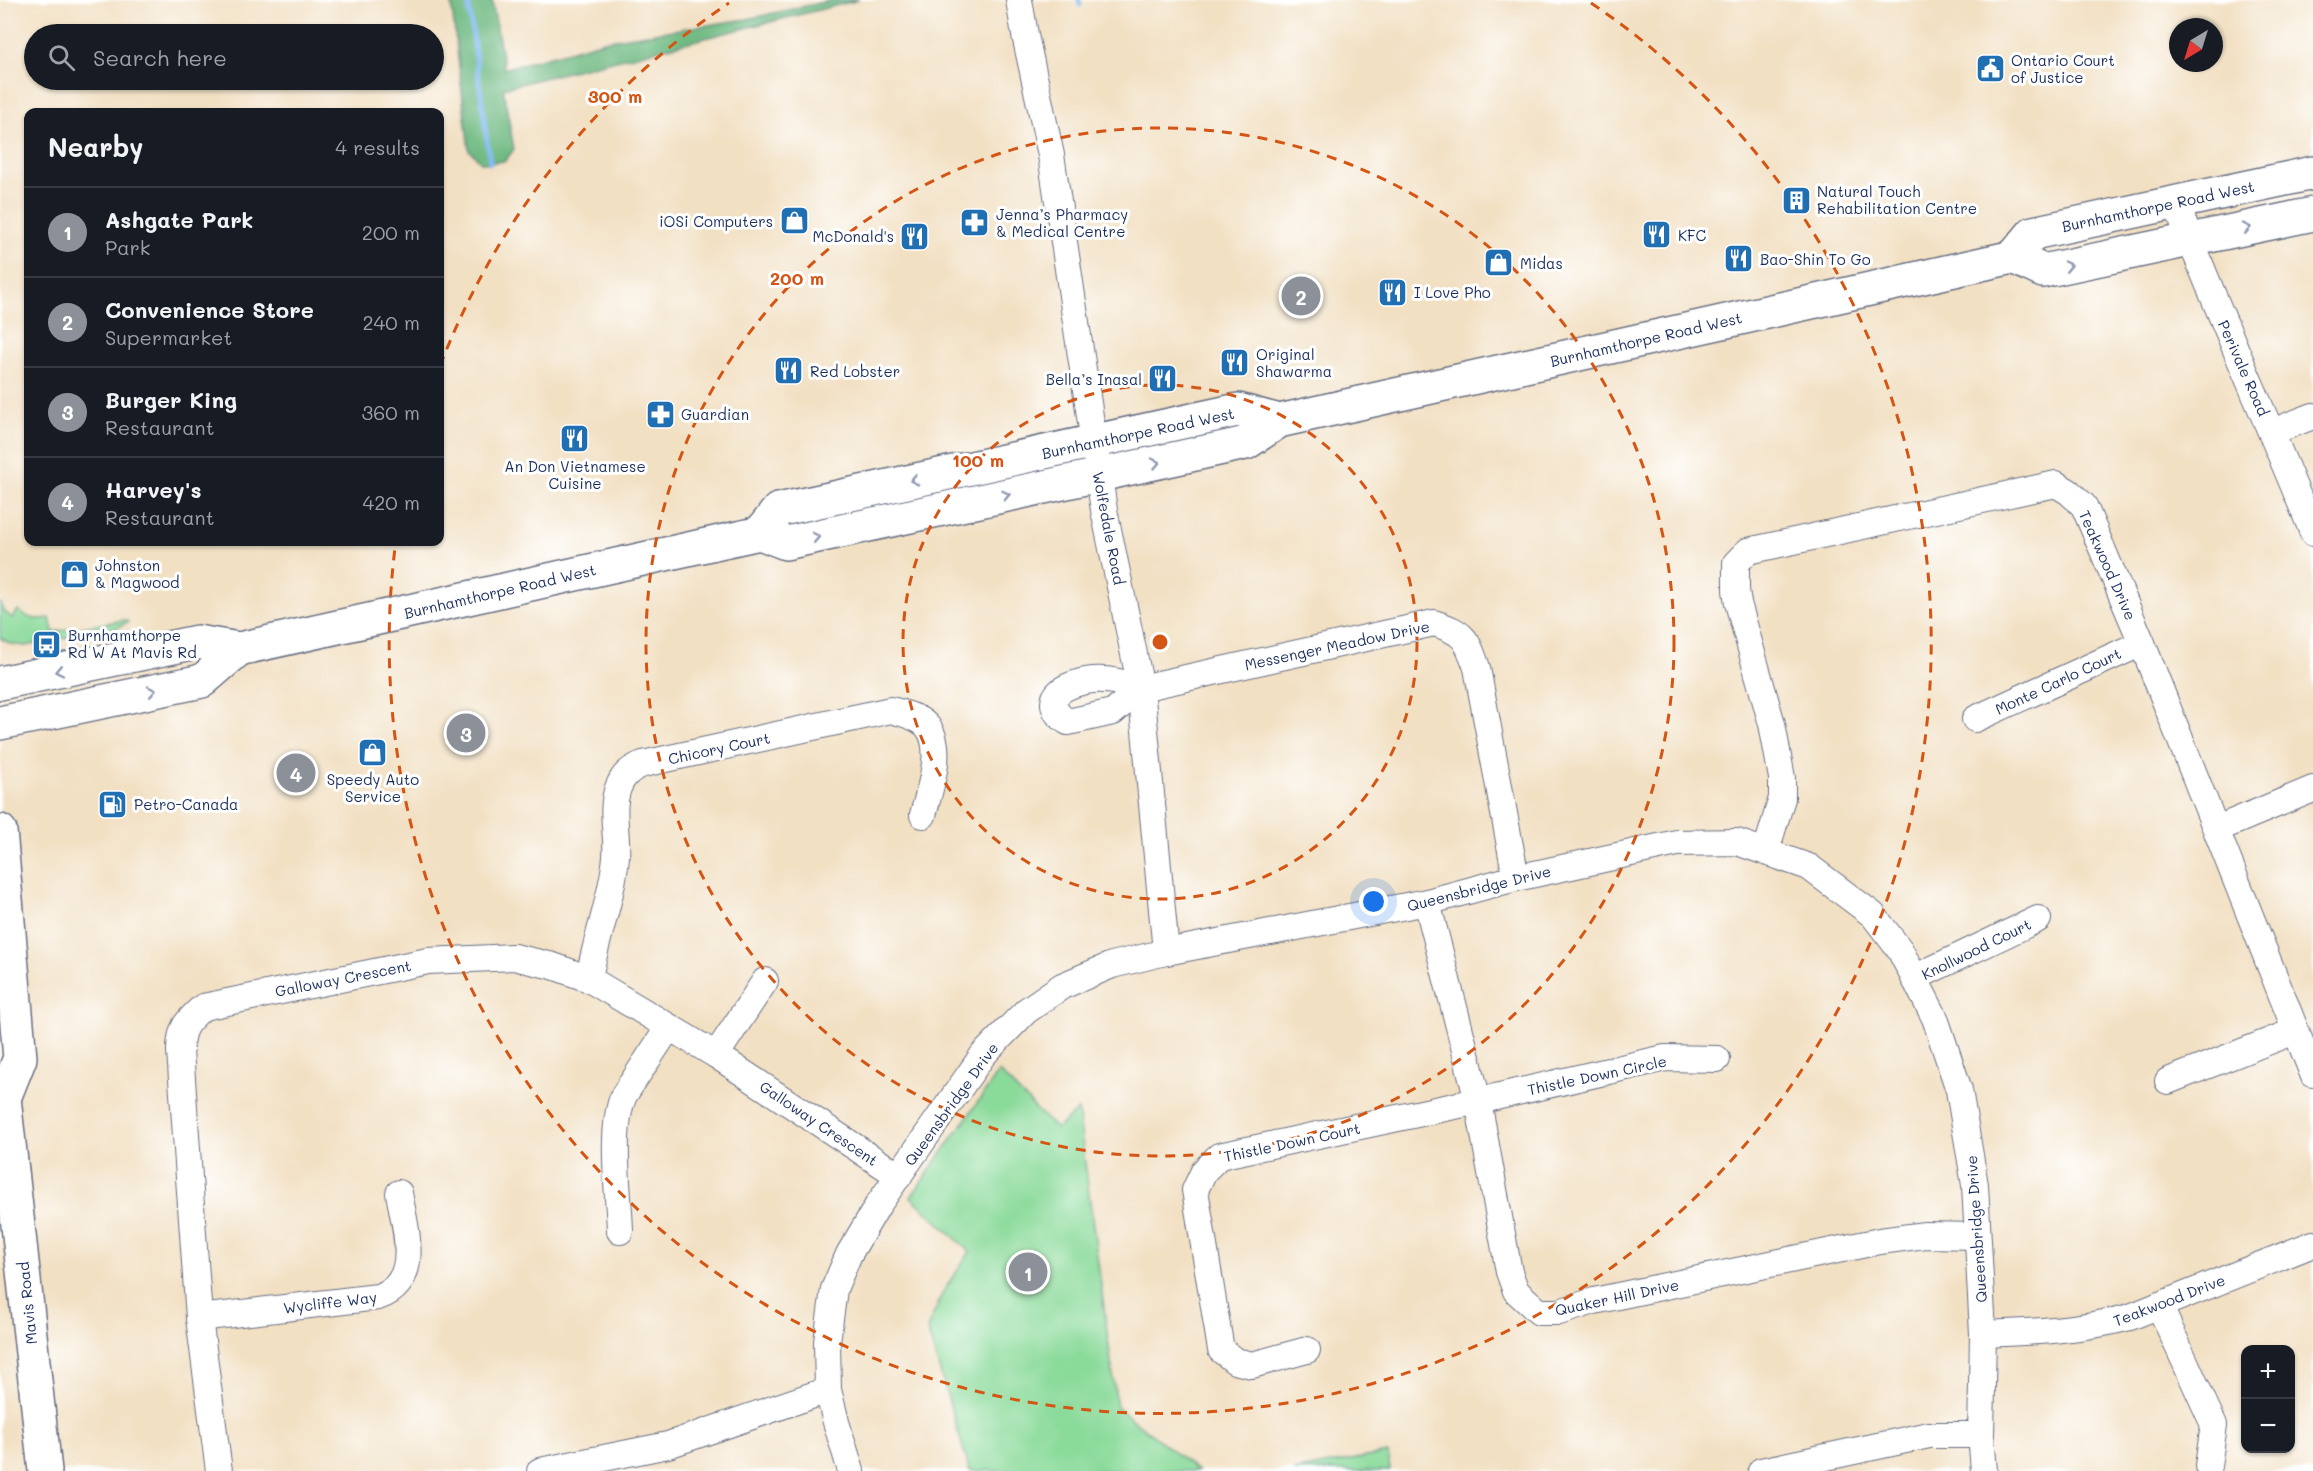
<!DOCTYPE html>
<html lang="en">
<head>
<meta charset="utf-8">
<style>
  body { margin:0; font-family:Mali,sans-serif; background:#242831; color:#f1f3f6 }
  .controls { position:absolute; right:18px; bottom:18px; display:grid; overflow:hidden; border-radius:12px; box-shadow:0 2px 4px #0004 }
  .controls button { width:54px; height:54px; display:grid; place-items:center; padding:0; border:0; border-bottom:2px solid #363941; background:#171b24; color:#f1f3f6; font:30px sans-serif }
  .compass { position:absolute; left:2169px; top:18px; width:54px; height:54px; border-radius:50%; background:#171b24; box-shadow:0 2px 4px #0004; rotate:218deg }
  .you { position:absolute; left:1374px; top:902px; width:21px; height:21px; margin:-15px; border:4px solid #fff; border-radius:50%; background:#1a73e8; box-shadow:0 0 0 9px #1a73e833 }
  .badge { display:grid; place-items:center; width:39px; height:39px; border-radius:50%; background:#8c9099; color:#fff; font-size:20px; font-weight:700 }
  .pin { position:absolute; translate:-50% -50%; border:3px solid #fff; box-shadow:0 2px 6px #0006 }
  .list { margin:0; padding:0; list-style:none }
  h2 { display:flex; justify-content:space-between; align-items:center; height:78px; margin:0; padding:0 24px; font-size:26px }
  h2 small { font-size:20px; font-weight:400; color:#9ea1a6 }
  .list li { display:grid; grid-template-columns:39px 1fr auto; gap:18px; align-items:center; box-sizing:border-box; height:90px; padding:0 24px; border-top:2px solid #363941 }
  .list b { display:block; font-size:22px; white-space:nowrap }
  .list p { margin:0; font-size:20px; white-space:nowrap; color:#9ea1a6 }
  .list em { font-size:20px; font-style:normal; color:#9ea1a6 }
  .icon { flex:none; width:33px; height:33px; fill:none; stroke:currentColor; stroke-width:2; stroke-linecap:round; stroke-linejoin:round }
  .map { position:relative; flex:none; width:2313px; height:1471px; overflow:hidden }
  .search { position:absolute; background:#171b24; box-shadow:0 2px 4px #0004; left:24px; top:24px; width:420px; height:66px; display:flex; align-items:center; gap:15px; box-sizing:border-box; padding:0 21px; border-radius:33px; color:#9ea1a6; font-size:22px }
  .panel { position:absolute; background:#171b24; box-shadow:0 2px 4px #0004; left:24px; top:108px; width:420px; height:438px; border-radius:12px }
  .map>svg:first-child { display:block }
  .green { fill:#8ada9a; stroke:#52847c; stroke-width:1.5 }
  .forest { fill:#6fba82; stroke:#457470; stroke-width:1.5 }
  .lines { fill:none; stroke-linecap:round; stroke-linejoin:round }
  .stream { stroke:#83baf3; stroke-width:5 }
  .minor-casing { stroke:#666d81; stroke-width:28 }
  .major-casing { stroke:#666d81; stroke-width:36 }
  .minor { stroke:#fff; stroke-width:26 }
  .major { stroke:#fff; stroke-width:33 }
  .oneway { stroke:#8d97ae }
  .ring { fill:none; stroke:#d45514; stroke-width:3; stroke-dasharray:10 8 }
  .labels { text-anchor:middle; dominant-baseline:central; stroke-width:6; stroke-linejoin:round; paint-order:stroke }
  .poi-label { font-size:15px; fill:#1b2f5e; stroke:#fff; text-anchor:start }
  .street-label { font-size:15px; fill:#1b2f5e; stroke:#fff }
  .centre { fill:#d45514; stroke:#fff; stroke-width:3 }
  .ring-label { font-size:18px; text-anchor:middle; font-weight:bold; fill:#d45514; stroke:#fff; stroke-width:6; stroke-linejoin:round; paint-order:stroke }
</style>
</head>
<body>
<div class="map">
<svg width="2313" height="1471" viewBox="0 0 2313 1471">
  <rect width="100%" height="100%" fill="#fff"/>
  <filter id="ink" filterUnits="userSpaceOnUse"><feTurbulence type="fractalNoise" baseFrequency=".0167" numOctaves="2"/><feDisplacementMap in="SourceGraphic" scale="12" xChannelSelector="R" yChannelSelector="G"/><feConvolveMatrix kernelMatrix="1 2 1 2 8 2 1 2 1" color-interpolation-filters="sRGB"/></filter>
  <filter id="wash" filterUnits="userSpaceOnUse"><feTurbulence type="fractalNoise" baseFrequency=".008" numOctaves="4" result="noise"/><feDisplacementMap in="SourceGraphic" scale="24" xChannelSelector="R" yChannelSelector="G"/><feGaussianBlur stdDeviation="1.35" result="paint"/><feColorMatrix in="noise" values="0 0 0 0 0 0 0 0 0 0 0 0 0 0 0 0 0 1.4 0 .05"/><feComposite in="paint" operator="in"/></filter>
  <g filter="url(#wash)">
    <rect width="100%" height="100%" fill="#f2e0c3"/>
    <g class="green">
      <path d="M0 602 5 612 12 618 18 610C29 620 36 620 50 618L53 632 125 620 128 622 119 627 25 646 11 644 0 638Z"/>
      <path d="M999 1072 1056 1129 1078 1110 1117 1407 1198 1471H970L927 1329 943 1292 970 1252 911 1197Z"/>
      <path d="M1388 1453 1390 1471H1294Z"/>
    </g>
    <path class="forest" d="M451 0H492L504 69 608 40 747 19 833 0H859L503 88 514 149 505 161 482 163 469 150Z"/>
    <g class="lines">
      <g class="stream">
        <path d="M468 0 490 163"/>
        <path d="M1079 0 1080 5"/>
      </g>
    </g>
  </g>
  <g filter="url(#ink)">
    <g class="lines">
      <defs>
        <g id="minor">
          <path d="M1019 0 1025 35 1051 155 1104 510 1141 688 1166 952"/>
          <path d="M2176 203C2218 314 2269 423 2313 533"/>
          <path d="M2272 432 2313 416"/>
          <path d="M1141 688 1113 712 1068 722C1061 718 1055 713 1054 704 1053 685 1089 679 1104 680 1116 680 1129 685 1141 688L1434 623C1465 633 1467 639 1477 668L1516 878"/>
          <path d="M1975 719 2142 643"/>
          <path d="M2217 829 2313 789"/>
          <path d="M1766 851 1782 798V778L1772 724 1738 603 1736 590V563L1748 551 2056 484 2069 492 2084 506 2142 643 2313 1074"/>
          <path d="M1427 902 1478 1101 1509 1272 1516 1291 1539 1312H1559L1594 1301 1880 1241 1925 1235 1977 1236"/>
          <path d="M1914 978 2038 919"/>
          <path d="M589 979C596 937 612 899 616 857 618 835 610 810 618 788 623 775 630 769 643 764L891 710C902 713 917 716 926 725 946 746 929 791 923 815"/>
          <path d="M716 1055 765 981"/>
          <path d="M2168 1081 2295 1031"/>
          <path d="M620 1231C619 1194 609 1128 624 1095L669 1027"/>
          <path d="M2159 1305 2214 1425 2208 1466"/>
          <path d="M199 1318 378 1297C423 1282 405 1228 399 1193"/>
          <path d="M1983 1334C2033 1332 2082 1330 2130 1317L2313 1244"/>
          <path d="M1307 1350 1252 1365 1235 1361 1221 1350 1195 1190 1204 1171 1219 1156 1478 1101 1665 1058 1717 1059"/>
          <path d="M219 1471 199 1318 180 1051C180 1028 186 1022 203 1007L428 961 514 957 553 966 589 979 716 1055 899 1176"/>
          <path d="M540 1471 668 1445 828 1390"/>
          <path d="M851 1471 836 1422 828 1390 827 1342 834 1289 849 1254 878 1205 983 1055 1026 1011 1062 986 1112 965 1166 952 1427 902 1516 878 1677 843 1737 842 1809 867 1873 915 1900 950 1935 1018 1959 1090 1975 1185 1983 1334 1981 1435 1984 1471"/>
          <path d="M1761 1471 1929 1435H1981"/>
        </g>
        <g id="major">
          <path d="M2013 257 2043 271 2313 214"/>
          <path d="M760 533 778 510 1238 410 1279 421"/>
          <path d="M0 683 197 642 239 649 760 533 786 543 1246 443 1279 421 2013 257 2033 233 2313 173"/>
          <path d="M0 723 202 681 239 649"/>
          <path d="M0 831 20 1058 4 1098"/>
          <path d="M0 1091 4 1098 45 1471"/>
        </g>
      </defs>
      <use href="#minor" class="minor-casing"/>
      <use href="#major" class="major-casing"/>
      <use href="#minor" class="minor"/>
      <use href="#major" class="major"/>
    </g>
    <defs><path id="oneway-chevron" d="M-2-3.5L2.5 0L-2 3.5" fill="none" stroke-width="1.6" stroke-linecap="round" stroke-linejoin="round" transform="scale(1.5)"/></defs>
    <g class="oneway">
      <use href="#oneway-chevron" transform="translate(2247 228) rotate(-12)"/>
      <use href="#oneway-chevron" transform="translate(2068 266) rotate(-12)"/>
      <use href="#oneway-chevron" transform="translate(1156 463) rotate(-12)"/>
      <use href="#oneway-chevron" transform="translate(914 480) rotate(168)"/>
      <use href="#oneway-chevron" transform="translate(1006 495) rotate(-12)"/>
      <use href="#oneway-chevron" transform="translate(816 537) rotate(-12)"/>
      <use href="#oneway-chevron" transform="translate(59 671) rotate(168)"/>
      <use href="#oneway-chevron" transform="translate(152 691) rotate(-12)"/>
    </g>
  </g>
  <g class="ring">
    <circle cx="1160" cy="642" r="257"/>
    <circle cx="1160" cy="642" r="514"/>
    <path d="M440 366A771 771 0 0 1 729 3M1591 3A771 771 0 1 1 395 548"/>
  </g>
  <defs>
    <symbol id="civic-square" viewBox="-11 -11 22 22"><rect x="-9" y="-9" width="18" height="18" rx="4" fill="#1f6fb2" stroke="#fff"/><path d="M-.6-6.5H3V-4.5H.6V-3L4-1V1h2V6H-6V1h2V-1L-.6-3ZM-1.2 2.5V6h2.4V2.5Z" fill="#fff"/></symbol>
    <symbol id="building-square" viewBox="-11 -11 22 22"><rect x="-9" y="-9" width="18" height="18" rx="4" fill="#1f6fb2" stroke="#fff"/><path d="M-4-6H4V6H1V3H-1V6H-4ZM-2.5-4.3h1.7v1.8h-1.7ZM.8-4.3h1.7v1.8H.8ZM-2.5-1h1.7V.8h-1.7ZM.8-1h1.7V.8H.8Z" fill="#fff"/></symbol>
    <symbol id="shop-square" viewBox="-11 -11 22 22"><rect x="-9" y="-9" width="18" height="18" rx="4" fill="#1f6fb2" stroke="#fff"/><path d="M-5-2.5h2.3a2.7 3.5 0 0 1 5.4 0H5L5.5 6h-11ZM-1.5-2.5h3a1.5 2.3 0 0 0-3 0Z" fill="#fff"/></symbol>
    <symbol id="pharmacy-square" viewBox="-11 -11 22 22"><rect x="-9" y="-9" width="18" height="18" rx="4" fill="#1f6fb2" stroke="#fff"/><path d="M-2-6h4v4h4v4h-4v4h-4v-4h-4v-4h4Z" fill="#fff"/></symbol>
    <symbol id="restaurant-square" viewBox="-11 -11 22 22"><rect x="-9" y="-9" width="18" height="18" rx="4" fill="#1f6fb2" stroke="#fff"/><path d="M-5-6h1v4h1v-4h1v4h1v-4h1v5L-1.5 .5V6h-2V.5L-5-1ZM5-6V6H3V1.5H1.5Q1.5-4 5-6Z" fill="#fff"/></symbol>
    <symbol id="bus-square" viewBox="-11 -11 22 22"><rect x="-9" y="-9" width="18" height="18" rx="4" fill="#1f6fb2" stroke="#fff"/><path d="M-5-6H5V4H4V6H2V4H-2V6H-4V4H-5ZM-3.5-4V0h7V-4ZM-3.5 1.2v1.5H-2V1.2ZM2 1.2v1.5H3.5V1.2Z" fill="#fff"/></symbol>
    <symbol id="fuel-square" viewBox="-11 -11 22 22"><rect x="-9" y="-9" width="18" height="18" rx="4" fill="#1f6fb2" stroke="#fff"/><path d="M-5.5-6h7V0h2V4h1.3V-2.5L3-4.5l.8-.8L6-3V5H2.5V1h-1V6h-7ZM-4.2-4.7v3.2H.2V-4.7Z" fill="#fff"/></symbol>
  </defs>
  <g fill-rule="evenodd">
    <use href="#civic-square" x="1974" y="52" width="33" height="33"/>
    <use href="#building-square" x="1780" y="184" width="33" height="33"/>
    <use href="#shop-square" x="778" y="204" width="33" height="33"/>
    <use href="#pharmacy-square" x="958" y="206" width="33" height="33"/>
    <use href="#restaurant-square" x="1640" y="218" width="33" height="33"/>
    <use href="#restaurant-square" x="898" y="220" width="33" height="33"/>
    <use href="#restaurant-square" x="1722" y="242" width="33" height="33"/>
    <use href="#shop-square" x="1482" y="246" width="33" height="33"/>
    <use href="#restaurant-square" x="1376" y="276" width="33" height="33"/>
    <use href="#restaurant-square" x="1218" y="346" width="33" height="33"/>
    <use href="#restaurant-square" x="772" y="354" width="33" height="33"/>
    <use href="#restaurant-square" x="1146" y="362" width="33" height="33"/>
    <use href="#pharmacy-square" x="644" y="398" width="33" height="33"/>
    <use href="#restaurant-square" x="558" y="422" width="33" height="33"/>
    <use href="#shop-square" x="58" y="558" width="33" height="33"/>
    <use href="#bus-square" x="30" y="628" width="33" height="33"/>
    <use href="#shop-square" x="356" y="736" width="33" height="33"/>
    <use href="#fuel-square" x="96" y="788" width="33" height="33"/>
  </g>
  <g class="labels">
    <g class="poi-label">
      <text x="2011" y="60">Ontario Court<tspan x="2011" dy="17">of Justice</tspan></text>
      <text x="1817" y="191">Natural Touch<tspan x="1817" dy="17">Rehabilitation Centre</tspan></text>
      <text x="996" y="214">Jenna’s Pharmacy<tspan x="996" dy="17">&amp; Medical Centre</tspan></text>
      <text x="773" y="221" text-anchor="end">iOSi Computers</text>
      <text x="1678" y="235">KFC</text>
      <text x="894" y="236" text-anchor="end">McDonald's</text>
      <text x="1760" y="259">Bao-Shin To Go</text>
      <text x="1520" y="263">Midas</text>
      <text x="1414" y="292">I Love Pho</text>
      <text x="1256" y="354">Original<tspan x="1256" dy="17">Shawarma</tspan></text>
      <text x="810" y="371">Red Lobster</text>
      <text x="1142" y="379" text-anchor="end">Bella’s Inasal</text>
      <text x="681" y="414">Guardian</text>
      <text x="575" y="466" text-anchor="middle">An Don Vietnamese<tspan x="575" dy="17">Cuisine</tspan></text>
      <text x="95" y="565">Johnston<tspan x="95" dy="17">&amp; Magwood</tspan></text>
      <text x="68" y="635">Burnhamthorpe<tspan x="68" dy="17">Rd W At Mavis Rd</tspan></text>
      <text x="373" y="779" text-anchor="middle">Speedy Auto<tspan x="373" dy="17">Service</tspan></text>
      <text x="134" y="804">Petro-Canada</text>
    </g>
    <g class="street-label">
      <text transform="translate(2158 206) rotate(-12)">Burnhamthorpe Road West</text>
      <text transform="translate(1646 339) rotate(-13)">Burnhamthorpe Road West</text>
      <text transform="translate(2244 368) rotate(66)">Perivale Road</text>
      <text transform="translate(1138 433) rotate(-12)">Burnhamthorpe Road West</text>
      <text transform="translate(1109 528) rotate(79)">Wolfedale Road</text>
      <text transform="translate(2108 565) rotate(66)">Teakwood Drive</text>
      <text transform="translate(500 591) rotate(-13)">Burnhamthorpe Road West</text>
      <text transform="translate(1337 645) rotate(-12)">Messenger Meadow Drive</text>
      <text transform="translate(2058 681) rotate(-25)">Monte Carlo Court</text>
      <text transform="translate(719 748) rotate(-12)">Chicory Court</text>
      <text transform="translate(1479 888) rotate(-14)">Queensbridge Drive</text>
      <text transform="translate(1976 949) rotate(-26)">Knollwood Court</text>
      <text transform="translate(343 978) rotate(-11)">Galloway Crescent</text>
      <text transform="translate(1597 1075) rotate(-12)">Thistle Down Circle</text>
      <text transform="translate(951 1104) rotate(-54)">Queensbridge Drive</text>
      <text transform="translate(819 1123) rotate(34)">Galloway Crescent</text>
      <text transform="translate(1292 1142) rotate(-12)">Thistle Down Court</text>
      <text transform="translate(1976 1229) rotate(-94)">Queensbridge Drive</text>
      <text transform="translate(1617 1297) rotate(-12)">Quaker Hill Drive</text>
      <text transform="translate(2169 1300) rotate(-21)">Teakwood Drive</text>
      <text transform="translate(330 1302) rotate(-7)">Wycliffe Way</text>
      <text transform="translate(27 1303) rotate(-96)">Mavis Road</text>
    </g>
  </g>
  <circle cx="1160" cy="642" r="9" class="centre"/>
  <g class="ring-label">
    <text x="615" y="103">300 m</text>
    <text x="797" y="285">200 m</text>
    <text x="978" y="467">100 m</text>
  </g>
</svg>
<div class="controls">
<button>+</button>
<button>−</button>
</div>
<svg class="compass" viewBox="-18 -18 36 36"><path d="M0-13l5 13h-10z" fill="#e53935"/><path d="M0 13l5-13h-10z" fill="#9ea1a6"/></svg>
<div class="you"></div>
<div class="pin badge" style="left:1028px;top:1272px">1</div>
<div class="pin badge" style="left:1301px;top:296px">2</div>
<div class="pin badge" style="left:466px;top:733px">3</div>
<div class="pin badge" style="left:296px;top:773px">4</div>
<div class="search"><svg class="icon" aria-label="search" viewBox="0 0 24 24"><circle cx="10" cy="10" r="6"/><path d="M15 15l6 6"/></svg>Search here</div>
<section class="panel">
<h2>Nearby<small>4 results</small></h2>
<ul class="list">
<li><span class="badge">1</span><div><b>Ashgate Park</b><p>Park</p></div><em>200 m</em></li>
<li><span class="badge">2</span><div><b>Convenience Store</b><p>Supermarket</p></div><em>240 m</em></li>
<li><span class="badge">3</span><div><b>Burger King</b><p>Restaurant</p></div><em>360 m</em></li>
<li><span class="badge">4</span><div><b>Harvey's</b><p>Restaurant</p></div><em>420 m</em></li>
</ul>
</section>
</div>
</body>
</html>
